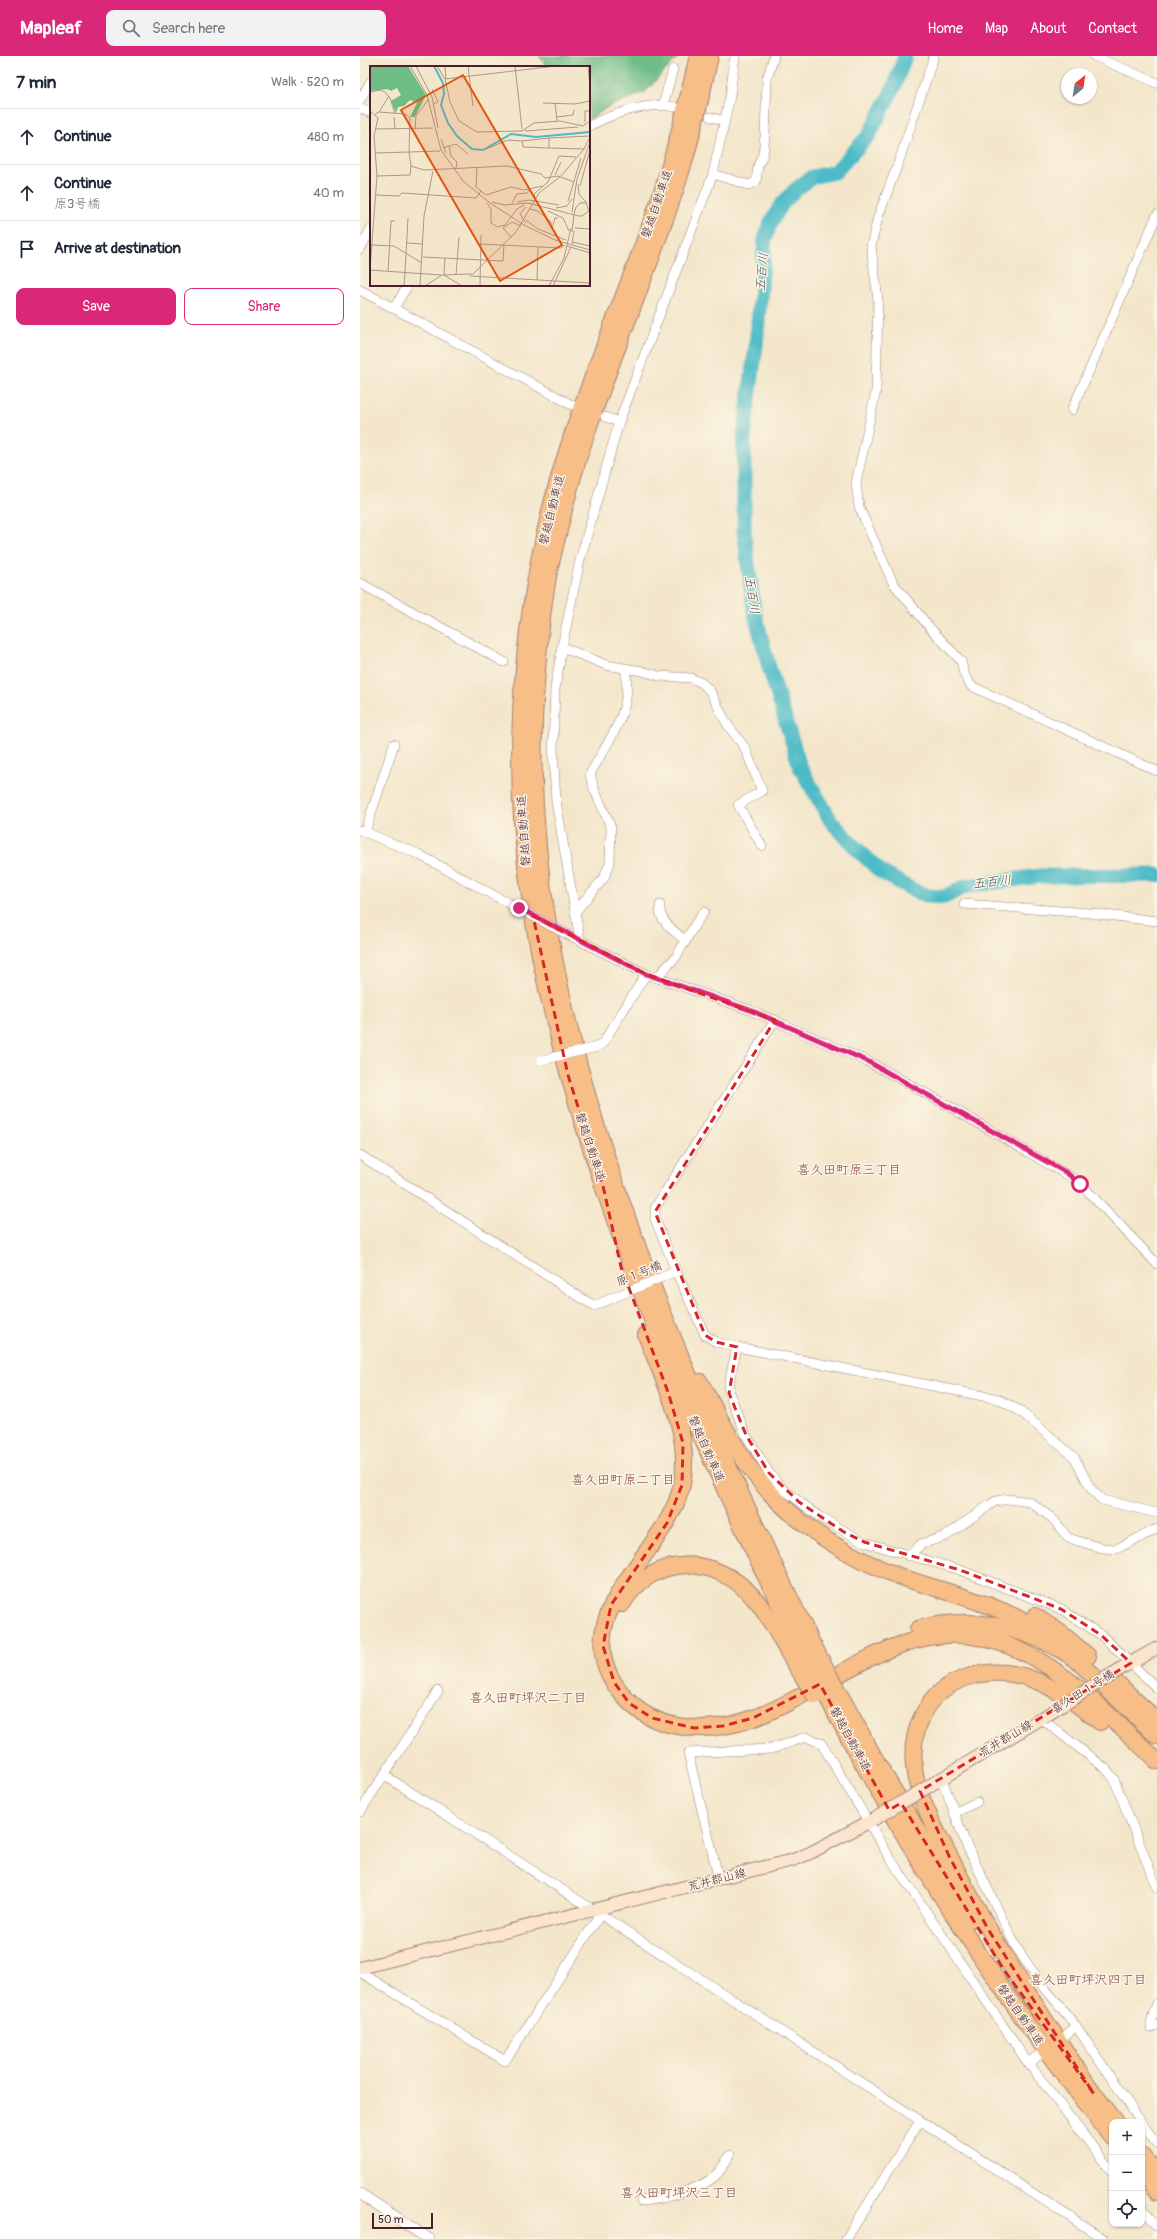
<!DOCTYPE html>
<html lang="en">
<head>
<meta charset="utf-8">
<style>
  body { margin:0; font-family:Pangolin,"Klee One",sans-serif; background:#f2f2f3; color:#1f2937 }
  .controls { position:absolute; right:12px; bottom:12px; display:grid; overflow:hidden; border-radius:8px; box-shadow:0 1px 3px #0004 }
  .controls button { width:36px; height:36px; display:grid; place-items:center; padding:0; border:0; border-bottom:1px solid #e0e1e3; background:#fff; color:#1f2937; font:20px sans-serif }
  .compass { position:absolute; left:701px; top:12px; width:36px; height:36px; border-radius:50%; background:#fff; box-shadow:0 1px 3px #0004; rotate:30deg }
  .scale { position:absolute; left:12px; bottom:10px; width:61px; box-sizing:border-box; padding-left:4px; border:2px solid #4a1f2b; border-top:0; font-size:11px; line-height:14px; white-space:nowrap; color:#4a1f2b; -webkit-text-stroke:3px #fcf5e5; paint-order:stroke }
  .stop { position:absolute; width:12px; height:12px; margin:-9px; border:3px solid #db2777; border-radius:50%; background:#fff }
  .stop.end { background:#db2777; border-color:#fff; box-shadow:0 1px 4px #0008 }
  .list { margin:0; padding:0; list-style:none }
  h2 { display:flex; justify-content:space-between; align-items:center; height:52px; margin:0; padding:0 16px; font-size:17px }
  h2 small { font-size:13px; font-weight:400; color:#747a83 }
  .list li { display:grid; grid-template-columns:26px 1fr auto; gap:12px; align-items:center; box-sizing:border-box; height:56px; padding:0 16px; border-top:1px solid #e0e1e3 }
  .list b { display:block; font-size:15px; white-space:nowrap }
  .list p { margin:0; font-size:13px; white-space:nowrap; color:#747a83 }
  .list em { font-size:13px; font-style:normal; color:#747a83 }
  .actions { display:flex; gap:8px; padding:12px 16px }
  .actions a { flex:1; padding:9px 0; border:1px solid #db2777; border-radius:8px; text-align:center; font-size:14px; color:#db2777 }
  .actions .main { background:#db2777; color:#fff }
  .icon { flex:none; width:22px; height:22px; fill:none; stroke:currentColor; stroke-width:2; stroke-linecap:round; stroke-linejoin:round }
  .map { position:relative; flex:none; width:797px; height:2183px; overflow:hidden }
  header { display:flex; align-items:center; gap:24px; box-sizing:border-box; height:56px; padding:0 20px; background:#db2777; color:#fff }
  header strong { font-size:19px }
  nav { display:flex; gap:22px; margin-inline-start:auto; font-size:14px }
  .search { width:280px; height:36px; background:#f2f2f3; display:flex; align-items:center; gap:10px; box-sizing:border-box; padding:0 14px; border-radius:8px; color:#747a83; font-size:15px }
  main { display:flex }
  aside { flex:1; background:#fff }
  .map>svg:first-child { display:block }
  .forest { fill:#6ebc86; stroke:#5c6e58 }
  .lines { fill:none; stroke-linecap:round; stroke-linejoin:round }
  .river { stroke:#4ebbc7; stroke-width:15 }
  .minor-casing { stroke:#9e827a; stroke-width:10 }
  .tertiary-casing { stroke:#9e827a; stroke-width:12 }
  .secondary-casing { stroke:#9e827a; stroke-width:14 }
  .motorway-casing { stroke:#9e827a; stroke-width:18 }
  .minor { stroke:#fff; stroke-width:9 }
  .tertiary { stroke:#fff; stroke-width:11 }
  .secondary { stroke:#fce5cf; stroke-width:12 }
  .motorway { stroke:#f7be87; stroke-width:16 }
  .minor-bridge-casing { stroke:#9e827a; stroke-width:10; stroke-linecap:butt }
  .secondary-bridge-casing { stroke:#9e827a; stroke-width:14; stroke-linecap:butt }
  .motorway-bridge-casing { stroke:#9e827a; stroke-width:18; stroke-linecap:butt }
  .minor-bridge { stroke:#fff; stroke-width:9 }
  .secondary-bridge { stroke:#fce5cf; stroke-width:12 }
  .motorway-bridge { stroke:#f7be87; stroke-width:16 }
  .route { stroke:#db2777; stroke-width:5 }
  .marked { fill:none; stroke:#d62828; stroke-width:3; stroke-dasharray:8 5; stroke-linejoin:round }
  .labels { text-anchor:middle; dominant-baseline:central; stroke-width:3; stroke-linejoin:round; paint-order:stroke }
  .street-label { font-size:12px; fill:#4a1f2b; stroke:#fcf5e5 }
  .water-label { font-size:13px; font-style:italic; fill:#4b5662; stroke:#fcf5e5 }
  .neighbourhood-label { font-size:13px; fill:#844a4c; stroke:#fcf5e5 }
  .inset-river { fill:none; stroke:#4ebbc7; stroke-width:2 }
  .inset-road { fill:none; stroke:#af968a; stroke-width:1 }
  .view { fill:#e0560e; fill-opacity:0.15; stroke:#e0560e; stroke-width:2 }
  .inset-edge { fill:none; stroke:#4a1f2b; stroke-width:2 }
</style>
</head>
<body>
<header>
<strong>Mapleaf</strong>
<div class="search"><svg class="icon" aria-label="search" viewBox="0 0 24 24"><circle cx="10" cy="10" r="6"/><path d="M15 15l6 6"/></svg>Search here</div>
<nav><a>Home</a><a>Map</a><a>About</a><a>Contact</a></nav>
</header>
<main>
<aside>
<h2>7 min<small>Walk · 520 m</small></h2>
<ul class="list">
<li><svg class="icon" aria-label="ahead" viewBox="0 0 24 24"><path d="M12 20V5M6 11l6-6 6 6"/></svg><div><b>Continue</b></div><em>480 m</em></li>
<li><svg class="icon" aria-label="ahead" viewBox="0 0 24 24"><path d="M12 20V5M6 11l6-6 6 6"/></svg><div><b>Continue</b><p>原3号橋</p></div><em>40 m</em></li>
<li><svg class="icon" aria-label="arrive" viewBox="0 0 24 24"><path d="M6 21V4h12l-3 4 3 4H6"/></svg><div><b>Arrive at destination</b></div></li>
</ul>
<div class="actions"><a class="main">Save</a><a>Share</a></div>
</aside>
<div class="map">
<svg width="797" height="2183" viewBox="0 0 797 2183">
  <rect width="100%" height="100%" fill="#fcf5e5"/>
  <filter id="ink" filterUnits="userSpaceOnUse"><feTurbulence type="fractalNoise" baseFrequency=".025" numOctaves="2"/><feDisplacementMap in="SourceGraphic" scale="8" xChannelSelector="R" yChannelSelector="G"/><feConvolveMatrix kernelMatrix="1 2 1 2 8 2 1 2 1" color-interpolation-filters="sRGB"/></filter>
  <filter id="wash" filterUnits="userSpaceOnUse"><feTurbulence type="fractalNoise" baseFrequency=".012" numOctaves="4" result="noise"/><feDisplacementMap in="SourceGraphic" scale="16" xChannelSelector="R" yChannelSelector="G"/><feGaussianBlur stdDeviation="0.9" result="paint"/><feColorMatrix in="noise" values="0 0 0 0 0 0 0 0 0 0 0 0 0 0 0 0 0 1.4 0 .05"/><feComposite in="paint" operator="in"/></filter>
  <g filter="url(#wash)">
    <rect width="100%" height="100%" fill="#f3e6ca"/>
    <path class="forest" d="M179 0H319L285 36 250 50 229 63V11H187Z"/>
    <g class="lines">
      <path class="river" d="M545 0 534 31 509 79 475 116 452 121 435 134 422 148 411 166 405 183 396 290 384 380V476L394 554 409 611 440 711 471 765 494 790 521 816 555 835 569 840 584 841 606 830 680 820 797 819"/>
    </g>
  </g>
  <g filter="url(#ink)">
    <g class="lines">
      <defs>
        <g id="minor">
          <path d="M574 0 539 105 518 161 511 190 518 244 516 335 496 427 499 451 533 527 571 573 601 605 604 618 611 630 797 715"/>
          <path d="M734 0 797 27"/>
          <path d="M0 44 11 25"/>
          <path d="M303 49 313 13"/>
          <path d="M0 52 11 57"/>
          <path d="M350 61 365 65"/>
          <path d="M229 70C252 58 289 45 315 51"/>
          <path d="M353 118 389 129 396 126 398 110 403 98 405 80 407 23 414 0"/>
          <path d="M0 193 11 173"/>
          <path d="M0 234 212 349"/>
          <path d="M34 252 48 229"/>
          <path d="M712 354 797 159"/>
          <path d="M245 361 259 366"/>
          <path d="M0 527 144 606"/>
          <path d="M202 591 246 609 282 615 299 620 331 622 342 627 350 635 367 668 385 692 402 735 378 749 402 790"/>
          <path d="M0 774 58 798 159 853"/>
          <path d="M5 776 34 688"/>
          <path d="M604 848 729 857 797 865"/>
          <path d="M300 849C298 865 315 876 326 885"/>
          <path d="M215 856 244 822 250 807 251 771 234 733 230 718C249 683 274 654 265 613"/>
          <path d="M201 875 286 918 390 954 507 1005 585 1048 718 1125 797 1208"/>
          <path d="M220 884 196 745 193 692 195 633 202 591 220 504 259 366 353 118 370 40 375 0"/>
          <path d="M296 922 316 901 337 865 344 856"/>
          <path d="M237 991 243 987 286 918"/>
          <path d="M0 1099 234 1250 255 1241"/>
          <path d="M316 1215 295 1163V1152L415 964"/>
          <path d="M312 1217 316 1215 345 1279 356 1286 377 1291 638 1343 660 1355 714 1401 731 1433 742 1444 797 1457"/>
          <path d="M377 1291 368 1331 369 1337 386 1379 409 1417 424 1434 460 1461 504 1486 600 1514 701 1553 741 1579 797 1632"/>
          <path d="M549 1500 561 1488 586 1480 628 1450 636 1445 648 1443 670 1446 693 1463 708 1482 742 1492 756 1493 797 1473"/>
          <path d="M684 1661 687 1667 746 1713 754 1723 797 1832"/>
          <path d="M24 1719 744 2183"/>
          <path d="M582 1723 606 1788 656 1891 683 1930 716 1970 781 2066"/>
          <path d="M0 1756 78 1635"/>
          <path d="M594 1757 617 1746"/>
          <path d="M359 1824 328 1697 411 1693 446 1681 461 1687 530 1802 668 2007 752 2116"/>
          <path d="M0 1916 145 2005 240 1859"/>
          <path d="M797 1947 791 1966V1972L797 1969"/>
          <path d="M706 1979 716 1970"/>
          <path d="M668 2007 679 1999"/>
          <path d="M782 2068 797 2087"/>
          <path d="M281 2145C301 2144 338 2134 354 2121 361 2115 366 2106 370 2099"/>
          <path d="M782 2152 797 2170"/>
          <path d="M486 2183 560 2065"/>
        </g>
        <path id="tertiary" d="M0 2138 69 2183"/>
        <g id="secondary">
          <path d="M762 1612 797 1592"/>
          <path d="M574 1727 684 1661"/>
          <path d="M0 1912 433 1804 450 1797 516 1762"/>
        </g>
        <g id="motorway">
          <path d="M338 0C325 55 312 109 293 162 258 259 215 355 190 455 159 582 151 718 171 847 184 936 208 1023 236 1108 290 1276 364 1436 442 1595"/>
          <path d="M350 0C341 41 332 82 319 122 292 207 256 289 228 373 212 418 201 465 190 511 182 549 179 588 176 627 162 815 208 999 272 1175 323 1317 386 1454 453 1589"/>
          <path d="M286 1279C304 1326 332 1377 322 1428 308 1499 198 1560 262 1638 293 1677 348 1678 391 1663 466 1637 537 1562 623 1582 693 1597 747 1658 797 1705"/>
          <path d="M340 1326C355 1353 369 1382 387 1408 425 1463 482 1499 544 1522 592 1538 639 1548 682 1576"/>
          <path d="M262 1548C293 1497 356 1498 394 1542 409 1559 419 1581 431 1601"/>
          <path d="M675 1560 702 1578 728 1600"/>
          <path d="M558 1573C615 1558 668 1572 716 1603"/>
          <path d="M708 1596 797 1680"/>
          <path d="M758 1628 797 1665"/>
          <path d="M475 1630 519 1710 611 1863"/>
          <path d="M464 1635C546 1793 642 1942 752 2081"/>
          <path d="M728 2030 756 2066"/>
          <path d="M734 2038C683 1962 632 1885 591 1803 577 1776 561 1748 555 1718 548 1677 565 1634 608 1621 659 1605 702 1635 740 1666"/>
          <path d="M782 2099 797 2118"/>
          <path d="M782 2118 797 2136"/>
        </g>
      </defs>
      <use href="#minor" class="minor-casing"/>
      <use href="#tertiary" class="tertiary-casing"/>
      <use href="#secondary" class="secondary-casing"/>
      <use href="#motorway" class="motorway-casing"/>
      <use href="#minor" class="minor"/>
      <use href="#tertiary" class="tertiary"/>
      <use href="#secondary" class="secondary"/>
      <use href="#motorway" class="motorway"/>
      <defs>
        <g id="minor-bridge">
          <path d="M159 853 201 875"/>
          <path d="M182 1004 237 991"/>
          <path d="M255 1241 312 1217"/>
        </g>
        <g id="secondary-bridge">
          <path d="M684 1661 762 1612"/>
          <path d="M516 1762 574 1727"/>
        </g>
        <g id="motorway-bridge">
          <path d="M453 1589 475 1630"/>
          <path d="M442 1595 464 1635"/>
          <path d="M431 1601 455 1640"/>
        </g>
      </defs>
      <use href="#minor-bridge" class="minor-bridge-casing"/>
      <use href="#secondary-bridge" class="secondary-bridge-casing"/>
      <use href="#motorway-bridge" class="motorway-bridge-casing"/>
      <use href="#minor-bridge" class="minor-bridge"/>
      <use href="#secondary-bridge" class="secondary-bridge"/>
      <use href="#motorway-bridge" class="motorway-bridge"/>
    </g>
  </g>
  <g class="lines" filter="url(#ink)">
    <path class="route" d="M159 852 286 918 390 954 507 1005 707 1117 720 1128"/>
  </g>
  <path class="marked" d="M173 860 286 918 415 964 295 1156 345 1279 356 1286 377 1291 369 1337 386 1379 409 1417 439 1446 484 1476 504 1486 600 1514 701 1553 741 1579 771 1607 560 1735 589 1800 628 1873 734 2038 644 1914 541 1747 529 1754 460 1628 393 1662 363 1670 334 1672 292 1662 269 1647 254 1626 243 1590 251 1549 307 1467 322 1429 323 1387 308 1336 261 1211 243 1130 208 1019Z"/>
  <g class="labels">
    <g class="street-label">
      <text transform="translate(297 148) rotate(-71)">磐越自動車道</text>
      <text transform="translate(192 454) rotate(-76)">磐越自動車道</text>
      <text transform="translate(164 775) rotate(-94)">磐越自動車道</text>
      <text transform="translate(230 1091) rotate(72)">磐越自動車道</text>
      <text transform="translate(279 1218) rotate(-22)">原１号橋</text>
      <text transform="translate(346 1393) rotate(66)">磐越自動車道</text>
      <text transform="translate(723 1636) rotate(-32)">喜久田１号橋</text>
      <text transform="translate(490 1683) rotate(61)">磐越自動車道</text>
      <text transform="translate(646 1683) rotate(-31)">荒井郡山線</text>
      <text transform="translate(357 1824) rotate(-14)">荒井郡山線</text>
      <text transform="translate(660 1959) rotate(55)">磐越自動車道</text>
    </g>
    <g class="water-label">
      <text transform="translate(402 216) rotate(-85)">五百川</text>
      <text transform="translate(392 539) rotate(81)">五百川</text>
      <text transform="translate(632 826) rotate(-7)">五百川</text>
    </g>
    <g class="neighbourhood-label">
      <text x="489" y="1114">喜久田町原三丁目</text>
      <text x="263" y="1424">喜久田町原二丁目</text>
      <text x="168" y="1642">喜久田町坪沢二丁目</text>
      <text x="728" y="1924">喜久田町坪沢四丁目</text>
      <text x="319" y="2137">喜久田町坪沢三丁目</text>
    </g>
  </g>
  <g transform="translate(10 10)">
    <rect width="220" height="220" fill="#f3e6ca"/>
    <path d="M0 0H38L56 29 45 51H40L47 37 40 34 34 40 28 41 26 47 21 35 31 29 27 22 21 25 18 23 0 25Z" fill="#6ebc86"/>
    <path class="inset-river" d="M64 0 73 17 74 28 71 39 78 57 87 70 102 83 113 84 141 68 166 71 220 66"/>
    <path class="inset-road" d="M40 0 57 29 71 84 93 115 120 137 154 159 185 174 220 184M46 0 62 31 68 62M67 0 75 13 80 36 89 55 107 66 152 65 164 57 190 55 213 60 220 55M75 0 76 13M98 0 103 40M145 0 152 63M218 0 220 22M75 13 186 0M62 23 68 36 64 38M0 26 10 24 15 26 20 32 25 48M173 37 205 38 220 35M185 37 187 55M0 45 8 52 4 70 7 110 0 203M9 46 19 30M5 48 9 46 35 48 40 52 39 87M24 51 25 63M187 51 203 49 204 44M215 56V45H220M6 63 63 62M45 63 46 50 58 34M154 63 156 65 208 61M179 72 220 70M71 73 76 87M79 80 81 90 87 96 86 102M73 82 86 78 98 88M179 82 153 81 152 75 179 72V82L214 83M116 83 138 74 152 75M40 86 70 85M6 87 39 86 41 100 54 104 137 100 171 108 175 112 188 110 204 116M107 101 106 121 111 125M185 109 191 96M7 110 40 109 41 100M208 118 209 128 217 137M210 120 220 84M6 129 29 130 32 127 106 132 111 125 116 129 141 121 154 124 172 120M165 131 164 128 178 116 189 90 206 91M198 135 211 92M122 136 135 139 158 137 201 148 209 150H212L219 145 216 137H210L206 141 204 148 202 166M147 136 159 134 189 139M117 137 121 143V157L128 161 135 159 147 143 154 139M142 137 147 128 157 127 160 123M186 142 197 140 202 133M159 143 168 145 181 156V161M178 145 193 152 199 165M202 146 207 113 220 76M156 154 168 163 196 174M156 157 150 148 156 141M205 162 220 163M182 163 185 152H188M141 171 133 162 142 156 151 160M202 176 220 180M37 177 53 178M110 178 191 182 195 179M202 178 204 165M1 179 24 180 52 197M197 180 220 187M53 191 133 195 134 179M0 204 71 209M18 205 21 155H25M35 206 38 152M74 209 75 192M74 209 92 220M86 209 89 171M100 210 220 217M167 214 168 181M34 220 35 206M50 220 54 150 63 105M55 220 72 209 103 208 146 166 169 127 191 110 214 83 220 71M110 220 111 169M179 220 194 192 201 162M183 220 201 181"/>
    <path class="view" d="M93 9 192 179 130 215 31 44Z"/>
    <rect width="220" height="220" class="inset-edge"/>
  </g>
</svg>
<div class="controls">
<button>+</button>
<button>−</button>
<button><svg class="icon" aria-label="locate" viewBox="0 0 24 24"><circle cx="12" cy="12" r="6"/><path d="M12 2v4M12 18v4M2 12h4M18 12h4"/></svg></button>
</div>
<svg class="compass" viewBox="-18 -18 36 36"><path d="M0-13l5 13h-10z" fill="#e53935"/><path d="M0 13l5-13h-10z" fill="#747a83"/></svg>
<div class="scale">50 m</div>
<div class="stop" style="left:720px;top:1128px"></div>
<div class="stop end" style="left:159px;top:852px"></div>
</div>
</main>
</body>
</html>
